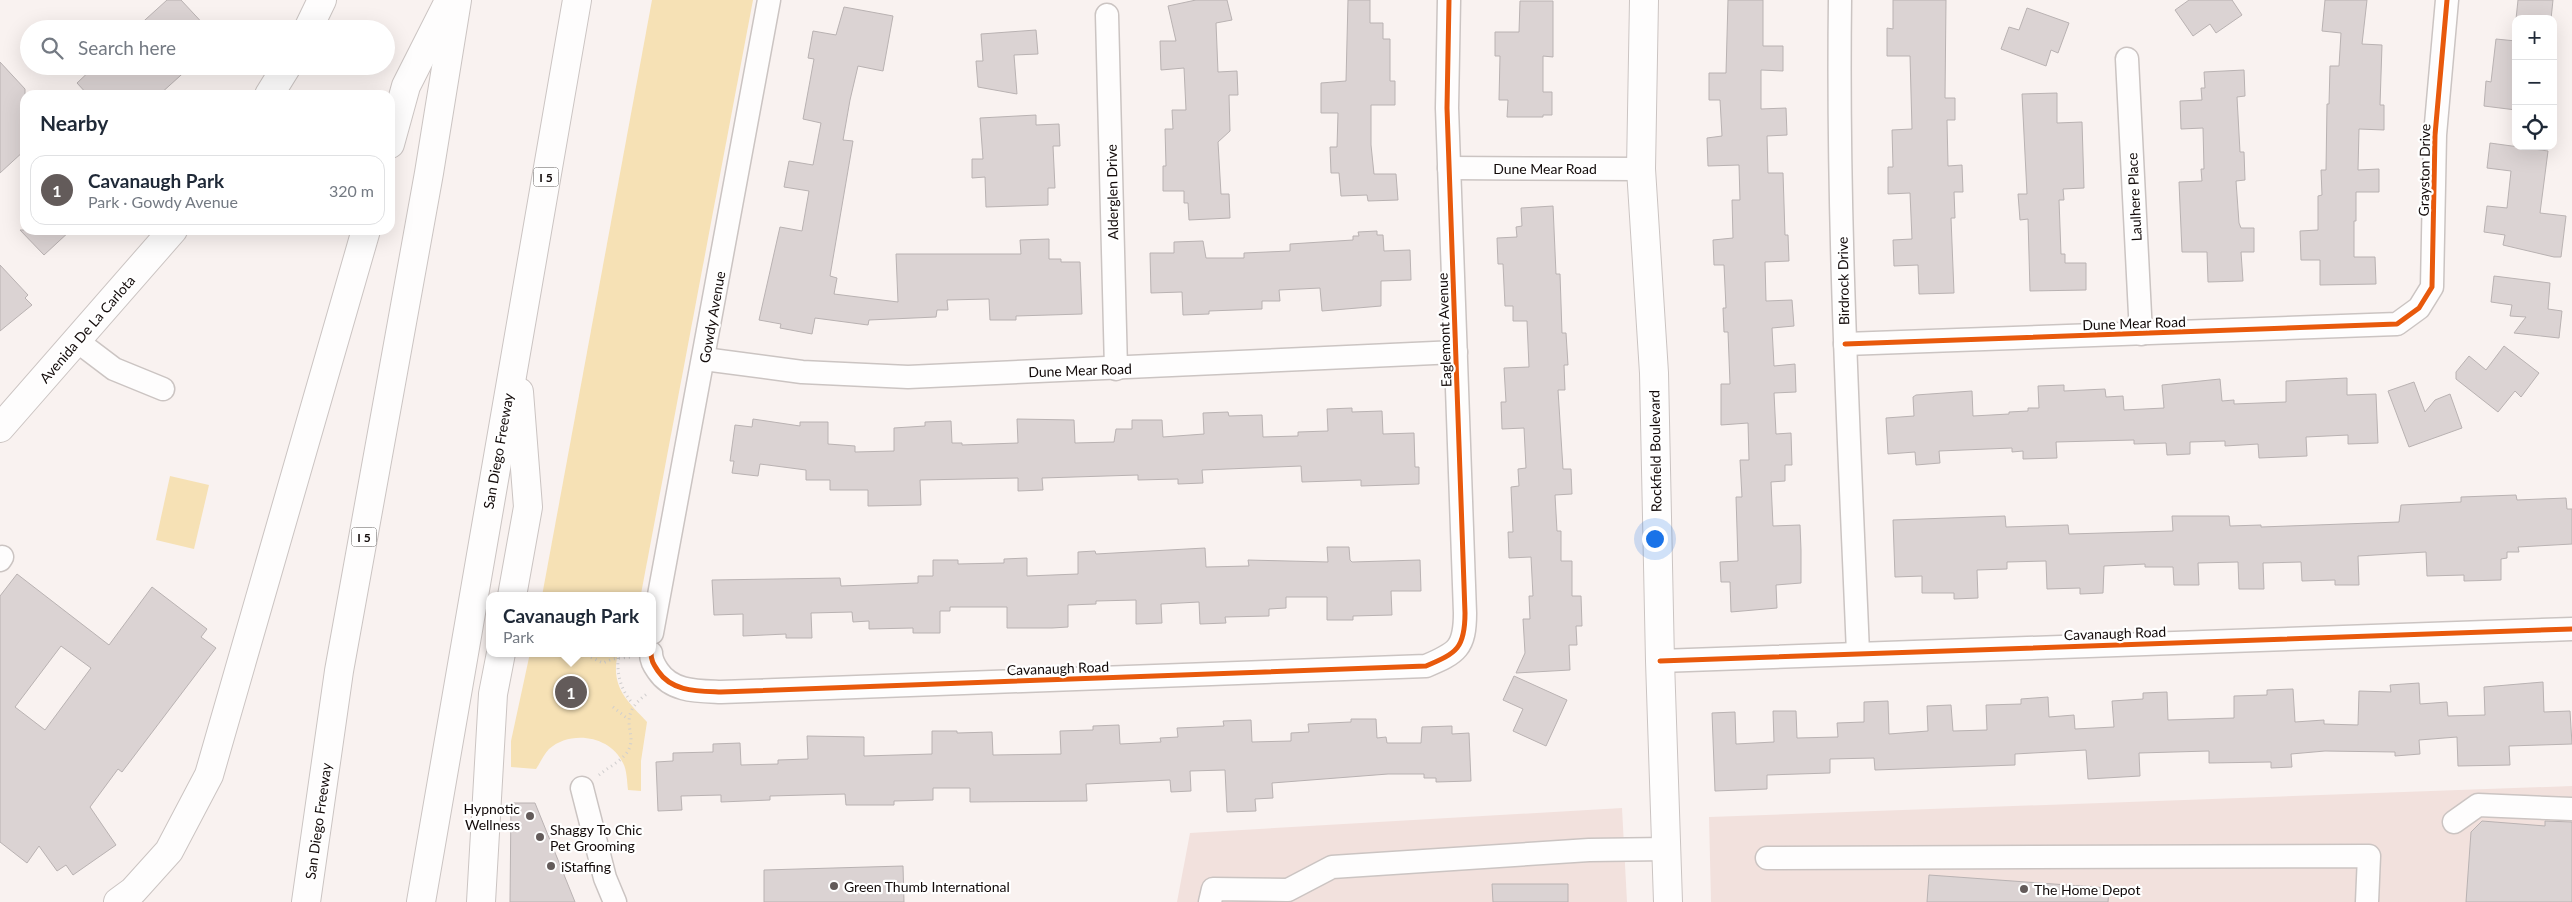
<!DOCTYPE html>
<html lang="en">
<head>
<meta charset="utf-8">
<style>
  body { margin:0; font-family:Lato,sans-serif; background:#f2f2f3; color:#1f2937 }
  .controls { position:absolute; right:15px; top:15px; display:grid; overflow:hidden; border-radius:10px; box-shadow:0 5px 20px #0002 }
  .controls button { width:45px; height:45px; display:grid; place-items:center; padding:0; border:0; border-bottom:1px solid #e0e1e3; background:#fff; color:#1f2937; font:25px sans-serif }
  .you { position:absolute; left:1654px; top:538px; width:18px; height:18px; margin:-12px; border:4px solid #fff; border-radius:50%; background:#1a73e8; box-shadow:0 0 0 8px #1a73e833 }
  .badge { display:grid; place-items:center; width:32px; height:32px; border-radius:50%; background:#635b5a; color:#fff; font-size:16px; font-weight:700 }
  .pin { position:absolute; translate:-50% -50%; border:2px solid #fff; box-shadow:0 1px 5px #0006 }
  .popup { position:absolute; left:486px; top:592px; width:170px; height:65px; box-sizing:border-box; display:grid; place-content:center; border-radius:10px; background:#fff; filter:drop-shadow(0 1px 4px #0005); font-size:16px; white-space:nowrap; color:#747a83 }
  .popup b { font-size:19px; color:#1f2937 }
  .popup::after { content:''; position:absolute; left:50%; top:100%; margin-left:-10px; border:10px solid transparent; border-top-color:#fff }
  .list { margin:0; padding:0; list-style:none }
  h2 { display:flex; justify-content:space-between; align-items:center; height:65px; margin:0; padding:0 20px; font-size:21px }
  h2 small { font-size:16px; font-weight:400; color:#747a83 }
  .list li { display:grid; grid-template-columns:32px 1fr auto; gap:15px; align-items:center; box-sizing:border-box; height:70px; margin:0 10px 10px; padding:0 10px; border:1px solid #e0e1e3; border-radius:15px }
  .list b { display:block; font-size:19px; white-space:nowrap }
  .list p { margin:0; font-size:16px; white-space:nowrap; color:#747a83 }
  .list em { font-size:16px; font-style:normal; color:#747a83 }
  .icon { flex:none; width:28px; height:28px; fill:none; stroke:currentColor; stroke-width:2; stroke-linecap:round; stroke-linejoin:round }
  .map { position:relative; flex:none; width:2572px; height:902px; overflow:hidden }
  .search { position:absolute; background:#fff; box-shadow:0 5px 20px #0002; left:20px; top:20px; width:375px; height:55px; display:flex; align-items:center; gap:12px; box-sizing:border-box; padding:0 18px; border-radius:28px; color:#747a83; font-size:19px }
  .panel { position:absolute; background:#fff; box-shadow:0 5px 20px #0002; left:20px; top:90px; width:375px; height:145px; border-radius:15px }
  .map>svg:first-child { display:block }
  .built { fill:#f2e1dd }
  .green { fill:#f6e1b5 }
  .building { fill:#dbd3d3; stroke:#b9b2b2; fill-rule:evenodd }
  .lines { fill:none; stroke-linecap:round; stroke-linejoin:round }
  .minor-casing { stroke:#cbc4c2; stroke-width:25 }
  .major-casing { stroke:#cbc4c2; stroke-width:30 }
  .highway-casing { stroke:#cbc4c2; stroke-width:30 }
  .path { stroke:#d0cece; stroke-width:3; stroke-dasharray:1 4; stroke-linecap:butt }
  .minor { stroke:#fefdfd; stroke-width:22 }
  .major { stroke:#fefdfd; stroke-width:28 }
  .highway { stroke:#fefdfd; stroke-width:28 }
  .cycleway-casing { stroke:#fff; stroke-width:8 }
  .cycleway { stroke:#e8590c; stroke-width:5 }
  .poi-dot { fill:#635b5a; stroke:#fff; stroke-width:2 }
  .labels { text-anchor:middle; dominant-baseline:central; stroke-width:4.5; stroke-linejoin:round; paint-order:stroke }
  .shield { fill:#fff; stroke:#595453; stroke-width:1 }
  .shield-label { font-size:12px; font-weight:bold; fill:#120a09 }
  .street-label { font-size:14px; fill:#120a09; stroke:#fff }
  .poi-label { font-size:14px; fill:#120a09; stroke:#fff; text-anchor:start }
</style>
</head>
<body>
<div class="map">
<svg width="2572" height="902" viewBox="0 0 2572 902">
  <rect width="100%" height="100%" fill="#f9f2f0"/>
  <g class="built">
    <path d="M2572 786V902H1711L1709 817Z"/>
    <path d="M1622 808 1627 902H1177L1190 833Z"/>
  </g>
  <g class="green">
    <path d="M652 0H753L641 594 640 596H542Z"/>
    <path d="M170 476 209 485 194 549 156 540Z"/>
    <path d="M530 653H618C610 686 626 700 647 722L641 761V791L628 790C627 782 627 770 623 763 610 735 570 730 549 749 544 754 540 763 536 769L511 767V741Z"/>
  </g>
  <g class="building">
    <path d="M167 0H181L208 29H135Z"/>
    <path d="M1196 0H1227L1232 20 1216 23 1218 72 1237 71 1238 95H1229L1230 131 1218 142 1221 194H1229L1230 218 1189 220 1188 203H1184V191H1163V166H1166L1165 129H1173L1172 110H1186L1184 68 1161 70 1160 41H1176L1168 6Z"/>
    <path d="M1348 0H1370V23H1383V39H1390V81H1395V105H1371V145L1374 174H1396L1398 200 1368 201 1367 195 1341 196 1339 173H1331L1330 147H1337L1338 113H1321V83L1346 81Z"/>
    <path d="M1728 0H1763V46H1783V71L1761 70V109L1786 108 1787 135 1767 136 1768 173H1783L1785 235H1788L1789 261 1765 262 1766 301 1792 300 1794 326 1772 328 1774 366 1795 364 1796 392 1774 393 1776 434 1791 433 1792 465H1785V481L1771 482 1773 526 1800 525 1801 550V583L1776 585 1777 608 1731 612 1730 582H1721L1720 562 1738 561 1736 497H1742L1740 460H1749L1748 423 1721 425V384H1730L1728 332H1724L1723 308H1726L1724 265H1714L1713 240 1733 238 1732 200H1740L1739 165 1708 166 1707 138 1722 136 1720 100H1709V73H1726Z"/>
    <path d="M1893 0H1946L1945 98H1955V120H1947L1948 166 1962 165 1963 192H1954L1955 218H1951L1954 293 1919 294 1918 265 1894 266 1893 240 1912 239 1910 193 1888 194V167H1893L1892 130 1912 129 1910 56H1887V28L1893 29Z"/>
    <path d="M2189 0H2232L2242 15 2216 33 2210 24 2193 36 2175 10Z"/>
    <path d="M2325 0H2367L2362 44 2382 45 2380 105H2384V130L2359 129 2358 170 2379 169V192H2356V221H2354V257H2375L2376 284 2320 285V260H2301L2300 231 2318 230V196L2322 195 2321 170H2326L2327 104H2329L2330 66H2339L2341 33 2322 31Z"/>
    <path d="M2518 0H2553L2551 19H2516Z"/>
    <path d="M1520 1H1553V57L1543 56V92H1552V115H1543V117H1507L1508 100H1499L1500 56H1495V32H1519Z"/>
    <path d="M844 7 893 16 883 71 858 66 850 100 843 140 853 141 830 276 837 278 834 294 898 302 896 254H1021L1020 240 1049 239V259H1061V262H1080L1082 314 1016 316V320H990L989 299 947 300 948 310H937L936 317 869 320 868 325 815 318 812 334 780 328 781 324 759 320 780 227 802 231 809 191 784 187 789 161 813 165 821 123 803 119 814 59 808 58 813 31 836 35Z"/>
    <path d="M2027 8 2069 23 2058 53 2051 50 2046 66 2001 49 2009 27 2019 30Z"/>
    <path d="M1036 30 1038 54 1014 55 1017 94 978 87 976 61H983L981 34Z"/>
    <path d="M2496 39 2516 41V110L2484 106 2486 81 2491 82Z"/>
    <path d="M0 62 25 89V150L0 173Z"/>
    <path d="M95 66H191L159 95H88L77 83Z"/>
    <path d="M2244 70 2245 96 2237 97 2240 152H2244L2245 180 2236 181 2239 223 2241 228H2254V252H2241L2243 281 2208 282 2207 252H2182L2179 182 2202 181 2201 169H2204L2203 128 2181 129 2180 101 2202 100 2201 88H2205L2204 72Z"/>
    <path d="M2057 93V123L2082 122 2084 188 2063 189 2064 200H2059L2061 254H2065V263H2086V290L2030 291 2028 219 2020 220 2018 194H2027L2022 94Z"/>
    <path d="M1036 115V125L1059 124 1060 146H1053L1055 188H1048V205L986 207 985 177 972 178V159H983L980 118Z"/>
    <path d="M2490 143 2548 151 2540 213 2566 216 2561 257H2554L2503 245 2505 235 2484 232 2487 206 2507 208 2511 171 2487 168Z"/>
    <path d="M1553 206 1556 274H1560L1562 333H1566L1568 365H1564L1565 390H1558L1563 469H1571L1572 494 1555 495 1557 531H1561V561H1572V596H1581L1582 626H1576L1577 645H1569L1570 670 1516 673 1525 653 1523 619H1530L1529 596H1533L1531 557 1509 558 1508 532H1513L1511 487 1519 486 1518 469 1526 468 1524 428 1502 429 1501 402H1506L1504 368 1529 367 1527 321H1513V306H1505L1503 264H1498L1497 238 1517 237 1516 227 1522 226 1521 208Z"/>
    <path d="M20 230H71L44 255Z"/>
    <path d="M1377 231V235H1383L1384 251 1410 250 1411 280 1381 281V306L1322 311 1320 288 1279 290 1280 301H1262V309L1209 311V314L1183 315 1182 292 1151 293 1150 253H1174V242L1203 241 1206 258H1244V253L1290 251V244L1353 240V236H1359L1358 232Z"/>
    <path d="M0 265 28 295 25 298 32 305 0 331Z"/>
    <path d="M2494 276 2550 283 2548 309 2562 311 2559 338 2514 333 2526 317 2510 316 2512 305 2491 302Z"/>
    <path d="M2504 346 2539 373 2521 397 2515 391 2498 412 2456 379V372L2469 356 2486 370Z"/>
    <path d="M2347 378V395L2376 394 2378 443 2348 444V435L2306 437 2307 456 2259 458 2258 444 2225 446V441L2190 442V454L2167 455 2166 443 2134 444V440L2056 442 2057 458 2023 459V451L2012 452V448L1939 451 1940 463 1916 465 1915 452 1888 454 1886 418 1914 416 1913 397 1916 395 1972 391 1973 416 2009 414V412L2028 411V408H2039L2038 386 2064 385V391L2105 389 2106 397 2123 396 2124 410 2164 408 2162 385 2220 379 2222 401 2234 400V404L2286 402V381Z"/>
    <path d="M2414 382 2425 412 2435 400 2450 394 2462 428 2409 447 2388 391Z"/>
    <path d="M1352 408V412L1382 411 1383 434 1414 433 1415 467H1419V484L1361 486V480L1302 482 1301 466 1202 470 1203 483 1178 484V479L1138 480V475L1042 478 1043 490 1018 491V478L920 480 921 505 868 506V490H830V480H806V470L760 464 758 476 732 473 734 461H730L735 425 752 427 753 419 800 426V422H828V444L855 446V452L894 451V428L925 426V422L951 421 952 443H962V445L1018 443 1017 419 1074 420 1075 443 1114 442 1116 429H1132V420H1162L1163 437 1204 434 1203 413 1228 412 1229 416 1262 415 1263 437 1298 436V432L1328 431 1327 409Z"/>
    <path d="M2516 495 2517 500 2566 498 2567 509H2572V544L2518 547 2519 552H2507V558L2501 559V580L2464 581V575L2427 576 2426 552 2358 556 2359 585H2335V580L2302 581 2301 562 2263 563 2264 589H2239L2238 562 2198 563 2199 585H2174L2173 567H2145V564L2104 566 2103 593 2080 594V588L2047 589 2046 561 2007 562V569L1977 570 1978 598 1954 599V593H1922V576L1895 577 1893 520 2005 516 2006 527 2068 525 2069 534 2173 531 2172 516H2229L2230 526 2261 525V527L2399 522 2401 505 2461 502V497Z"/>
    <path d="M1327 547H1349L1350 560 1352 562 1420 560 1421 591H1391L1392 615 1353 616V620H1327V597H1286V608L1269 609V616L1225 617 1226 623 1200 624 1199 602 1161 604 1162 623 1136 624V600L1096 601V604L1068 605V627L1052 628H1007V607H950V611H940V633H913V628L869 629V621L853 622 852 612 811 613 812 638H786V634L743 636V614L714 615 712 580 840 578 841 586 918 583V576H933V560H958V564L1004 563V559L1027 558V576L1078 574V552L1095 551 1096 554 1205 548 1206 567 1249 566 1248 560 1328 562Z"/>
    <path d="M17 574 109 645 152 587 207 629 201 637 216 648 122 772 118 769 90 807 116 845 73 875 66 865 57 871 39 846 27 863 0 842V596ZM61 646 91 668 45 730 15 707Z"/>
    <path d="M1514 676 1567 700 1546 746 1513 731 1523 709 1503 700Z"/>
    <path d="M2543 682 2544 712 2570 711 2572 744 2509 746 2510 765 2458 766 2457 737 2419 740 2420 754 2395 756V752L2325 751 2291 754 2292 767 2271 768V762L2209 763V751L2139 753 2140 776 2088 779 2086 750 2015 754V765L1875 770 1874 758 1830 759V773L1767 775V789L1715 791 1712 713 1735 712 1736 744 1774 742 1773 711H1796L1797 738 1838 737 1837 723 1864 722V702L1888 701 1889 734 1928 731 1927 706 1951 705 1953 731 1987 730 1986 705 2021 704V699L2048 697 2049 717 2074 715 2075 729 2114 727 2112 701 2143 699V693L2167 692 2168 720 2234 718V696L2267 695V690L2293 689 2295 722 2324 720V724L2358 725 2359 691 2391 692 2390 685 2419 683 2420 704 2447 702 2448 716 2485 715 2484 687Z"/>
    <path d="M1351 719H1376L1377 738 1386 737 1387 743H1421L1422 727 1452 726V734L1469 733 1471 781 1436 782V778H1424V774H1388L1272 783 1273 798 1255 799 1256 811 1227 812 1225 770 1190 771 1191 791 1171 792 1170 780 1086 784 1087 801 970 802V788H933V800L894 801V805H846L845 794 770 796V800L721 802V795L681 796 682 810 658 811 656 762 673 761V753L713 752V744L740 743 741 765 778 764V760L808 759 807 736 864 737V756L932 754V731H957V733L992 732 993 755 1061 754 1060 731 1093 730V726L1119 725 1120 744 1161 742 1160 738 1178 737 1177 728 1224 726 1223 721 1251 720 1252 742 1291 741V733L1309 732 1308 724 1351 722Z"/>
    <path d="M511 803H535L575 902H510Z"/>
    <path d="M2482 821 2545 826V821L2572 822V902H2466L2471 832Z"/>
    <path d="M903 866 904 902H764V870Z"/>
    <path d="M1929 875 2109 888 2108 902H1927Z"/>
    <path d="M1492 884H1568V902H1493Z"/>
  </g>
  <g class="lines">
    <defs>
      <g id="minor">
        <path d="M1840 0C1837 218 1849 435 1858 653"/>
        <path d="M1107 15 1116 369"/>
        <path d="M2127 59 2141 334"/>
        <path d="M1449 168 1641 169"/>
        <path d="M77 341 114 369 163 389"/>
        <path d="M1845 344 2397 324 2419 308 2432 287 2435 135 2447 0"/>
        <path d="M704 359 802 372 908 377 1456 352"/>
        <path d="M0 560 2 557"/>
        <path d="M652 633 769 0"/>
        <path d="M651 653C651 661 654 665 658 671 672 692 698 691 721 692L1426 666C1457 653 1465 648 1465 613L1447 108 1449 0"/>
        <path d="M1660 661 2572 629"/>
        <path d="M582 788 605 878 615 902"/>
        <path d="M2454 822 2478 805 2572 809"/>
        <path d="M1767 858 2369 856 2367 902"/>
        <path d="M1210 902 1213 889 1288 890 1332 867 1589 850 1667 849"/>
      </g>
      <g id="major">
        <path d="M1644 0 1641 169 1654 373 1660 661 1668 902"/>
        <path d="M308 29 322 0"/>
        <path d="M269 95 287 66"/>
        <path d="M0 428 173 230"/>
      </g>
      <g id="highway">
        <path d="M390 144 406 86 449 1"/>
        <path d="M512 596 528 507 519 392"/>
        <path d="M118 902 133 891 169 851 209 775 366 230"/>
        <path d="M306 902 339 671 429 173 457 0"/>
        <path d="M421 902 577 0"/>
        <path d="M481 902 493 694 501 653"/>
      </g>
    </defs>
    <use href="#minor" class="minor-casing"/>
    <use href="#major" class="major-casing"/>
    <use href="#highway" class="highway-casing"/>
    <g class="path">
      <path d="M582 653 603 663 612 659 630 657"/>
      <path d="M618 658C617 676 621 690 633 704"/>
      <path d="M613 707 628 719"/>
      <path d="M599 775C607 768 618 763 625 755 643 734 611 720 648 693"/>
    </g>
    <use href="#minor" class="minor"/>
    <use href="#major" class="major"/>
    <use href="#highway" class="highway"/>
    <defs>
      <g id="cycleway">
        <path d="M1845 344 2397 324 2419 308 2432 287 2435 135 2447 0"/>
        <path d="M651 653C651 661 654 665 658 671 672 692 698 691 721 692L1426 666C1457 653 1465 648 1465 613L1447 108 1449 0"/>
        <path d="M1660 661 2572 629"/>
      </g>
    </defs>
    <use href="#cycleway" class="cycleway-casing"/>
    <use href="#cycleway" class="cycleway"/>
  </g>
  <g class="poi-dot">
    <circle cx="530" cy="816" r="5"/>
    <circle cx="540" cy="837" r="5"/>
    <circle cx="551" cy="866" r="5"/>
    <circle cx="834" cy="886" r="5"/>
    <circle cx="2024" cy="889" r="5"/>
  </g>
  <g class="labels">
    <g class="shield">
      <rect x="533.5" y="167.5" width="25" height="19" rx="4"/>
      <rect x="351.5" y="527.5" width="25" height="19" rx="4"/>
    </g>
    <g class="shield-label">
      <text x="546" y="177">I 5</text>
      <text x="364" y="537">I 5</text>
    </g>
    <g class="street-label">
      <text x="1545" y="168">Dune Mear Road</text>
      <text transform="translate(2424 170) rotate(-89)">Grayston Drive</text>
      <text transform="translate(1112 192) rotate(-91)">Alderglen Drive</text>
      <text transform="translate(2134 197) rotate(-93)">Laulhere Place</text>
      <text transform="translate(1843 281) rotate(-91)">Birdrock Drive</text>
      <text transform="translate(712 317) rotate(-80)">Gowdy Avenue</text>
      <text transform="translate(2134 323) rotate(-2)">Dune Mear Road</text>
      <text transform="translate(87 329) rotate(-49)">Avenida De La Carlota</text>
      <text transform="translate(1444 330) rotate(-92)">Eaglemont Avenue</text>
      <text transform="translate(1080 370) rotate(-2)">Dune Mear Road</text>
      <text transform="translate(498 451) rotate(-80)">San Diego Freeway</text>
      <text transform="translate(1655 451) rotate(-91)">Rockfield Boulevard</text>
      <text transform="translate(2115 633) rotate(-2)">Cavanaugh Road</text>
      <text transform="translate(1058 668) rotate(-2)">Cavanaugh Road</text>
      <text transform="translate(318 821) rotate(-82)">San Diego Freeway</text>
    </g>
    <g class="poi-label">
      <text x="520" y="808" text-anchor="end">Hypnotic<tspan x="520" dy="16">Wellness</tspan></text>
      <text x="550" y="829">Shaggy To Chic<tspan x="550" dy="16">Pet Grooming</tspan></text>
      <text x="561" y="866">iStaffing</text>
      <text x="844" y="886">Green Thumb International</text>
      <text x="2034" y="889">The Home Depot</text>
    </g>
  </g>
</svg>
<div class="controls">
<button>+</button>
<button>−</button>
<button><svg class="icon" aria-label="locate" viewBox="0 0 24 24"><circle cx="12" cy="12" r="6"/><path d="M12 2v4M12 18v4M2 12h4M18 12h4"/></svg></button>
</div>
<div class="you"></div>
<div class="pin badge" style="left:571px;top:692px">1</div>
<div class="popup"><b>Cavanaugh Park</b>Park</div>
<div class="search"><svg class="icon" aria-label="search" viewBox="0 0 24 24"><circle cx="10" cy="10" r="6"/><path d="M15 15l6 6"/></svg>Search here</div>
<section class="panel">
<h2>Nearby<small></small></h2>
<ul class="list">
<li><span class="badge">1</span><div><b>Cavanaugh Park</b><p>Park · Gowdy Avenue</p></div><em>320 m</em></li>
</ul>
</section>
</div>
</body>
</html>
